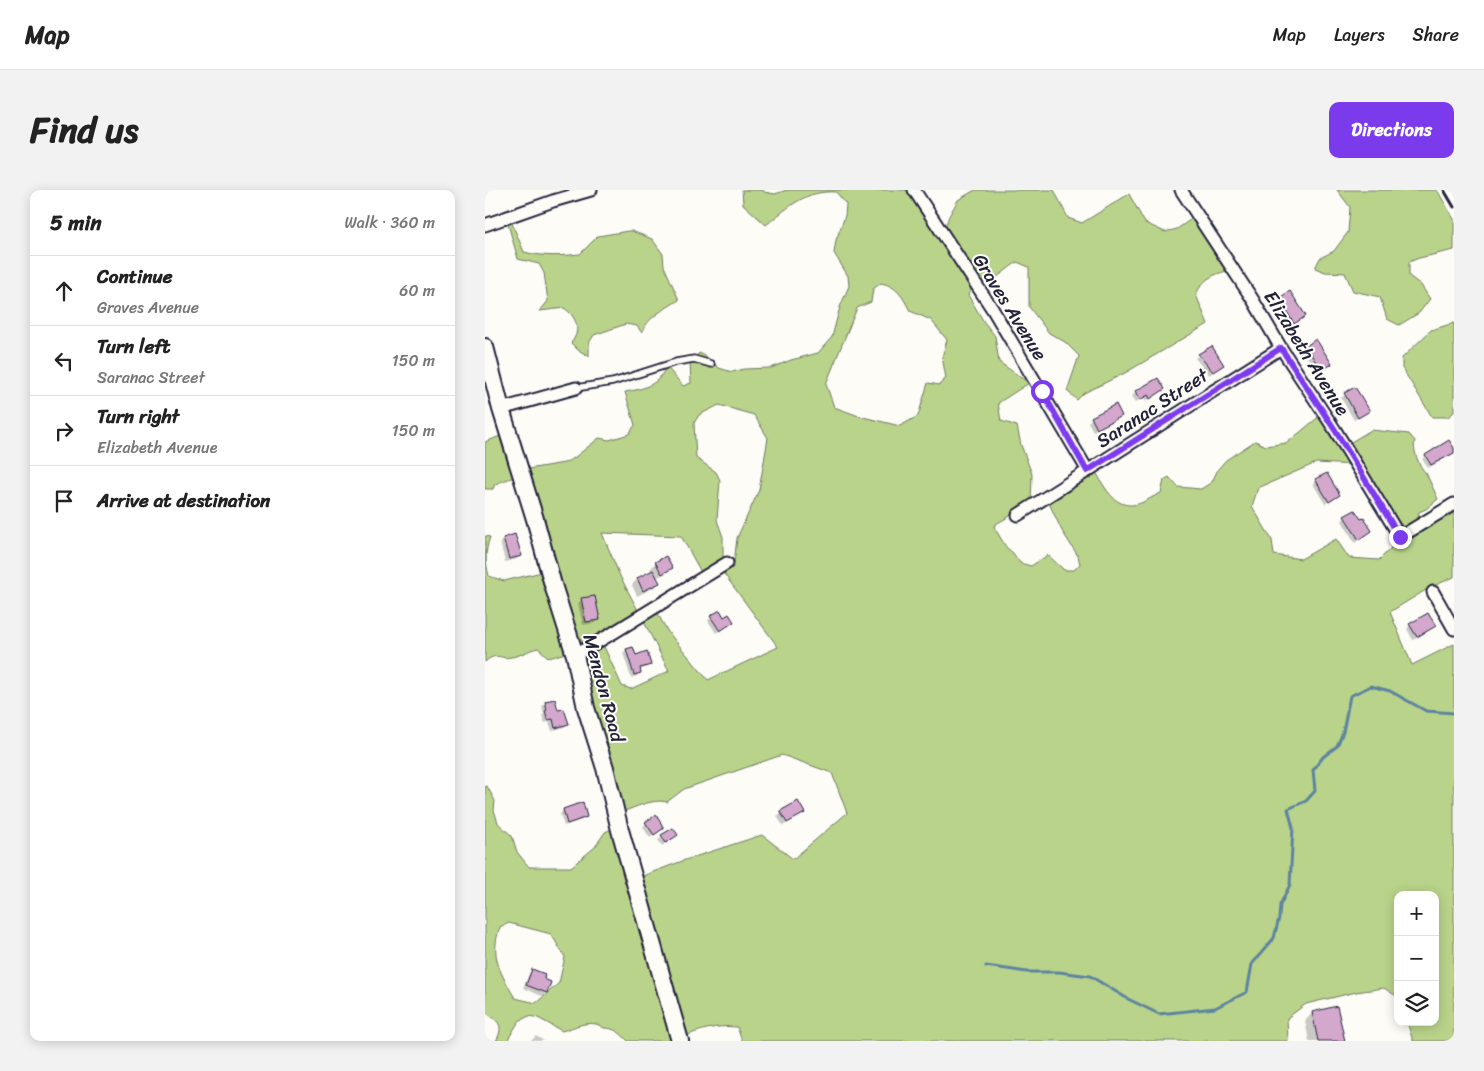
<!DOCTYPE html>
<html lang="en">
<head>
<meta charset="utf-8">
<style>
  body { margin:0; font-family:Sriracha,sans-serif; background:#f2f2f2; color:#222 }
  .controls { position:absolute; right:15px; bottom:15px; display:grid; overflow:hidden; border-radius:10px; box-shadow:0 2px 12px #0003 }
  .controls button { width:45px; height:45px; display:grid; place-items:center; padding:0; border:0; border-bottom:1px solid #e0e0e0; background:#fff; color:#222; font:25px sans-serif }
  .stop { position:absolute; width:15px; height:15px; margin:-11px; border:4px solid #7c3aed; border-radius:50%; background:#fff }
  .stop.end { background:#7c3aed; border-color:#fff; box-shadow:0 1px 5px #0008 }
  .list { margin:0; padding:0; list-style:none }
  h2 { display:flex; justify-content:space-between; align-items:center; height:65px; margin:0; padding:0 20px; font-size:21px }
  h2 small { font-size:16px; font-weight:400; color:#767676 }
  .list li { display:grid; grid-template-columns:32px 1fr auto; gap:15px; align-items:center; box-sizing:border-box; height:70px; padding:0 20px; border-top:1px solid #e0e0e0 }
  .list b { display:block; font-size:19px; white-space:nowrap }
  .list p { margin:0; font-size:16px; white-space:nowrap; color:#767676 }
  .list em { font-size:16px; font-style:normal; color:#767676 }
  .icon { flex:none; width:28px; height:28px; fill:none; stroke:currentColor; stroke-width:2; stroke-linecap:round; stroke-linejoin:round }
  .map { position:relative; flex:none; width:969px; height:851px; overflow:hidden; border-radius:10px }
  header { display:flex; align-items:center; gap:30px; box-sizing:border-box; height:70px; padding:0 25px; background:#fff; border-bottom:1px solid #e0e0e0 }
  header strong { font-size:24px }
  nav { display:flex; gap:28px; margin-inline-start:auto; font-size:18px }
  .intro { display:flex; align-items:center; justify-content:space-between; box-sizing:border-box; height:120px; padding:0 30px }
  h1 { margin:0; font-size:35px }
  .button { padding:12px 22px; border-radius:10px; background:#7c3aed; color:#fff; font-size:18px; font-weight:700 }
  main { display:flex; gap:30px; padding:0 30px }
  aside { flex:1; background:#fff; border-radius:10px; box-shadow:0 2px 12px #0003 }
  .map>svg:first-child { display:block }
  .green { fill:#b9d38a; stroke:#6e7a62; fill-rule:evenodd }
  .shadow { fill:#0003 }
  .lines { fill:none; stroke-linecap:round; stroke-linejoin:round }
  .stream { stroke:#5c84a0; stroke-width:3 }
  .building { fill:#d3a8cc; stroke:#22223b }
  .lane-casing { stroke:#22223b; stroke-width:9 }
  .street-casing { stroke:#22223b; stroke-width:15 }
  .secondary-casing { stroke:#22223b; stroke-width:20 }
  .lane { stroke:#fdfcf7; stroke-width:5.5 }
  .street { stroke:#fdfcf7; stroke-width:11 }
  .secondary { stroke:#fdfcf7; stroke-width:16 }
  .rail { stroke:#22223b; stroke-width:3 }
  .route { stroke:#7c3aed; stroke-width:6 }
  .labels { text-anchor:middle; dominant-baseline:central; stroke-width:4; stroke-linejoin:round; paint-order:stroke }
  .street-label { font-size:19px; fill:#22223b; stroke:#fdfcf7 }
</style>
</head>
<body>
<header>
<strong>Map</strong>
<nav><a>Map</a><a>Layers</a><a>Share</a></nav>
</header>
<div class="intro"><h1>Find us</h1><a class="button">Directions</a></div>
<main>
<aside>
<h2>5 min<small>Walk · 360 m</small></h2>
<ul class="list">
<li><svg class="icon" aria-label="ahead" viewBox="0 0 24 24"><path d="M12 20V5M6 11l6-6 6 6"/></svg><div><b>Continue</b><p>Graves Avenue</p></div><em>60 m</em></li>
<li><svg class="icon" aria-label="left" viewBox="0 0 24 24"><path d="M17 20v-9H6M10 6l-5 5 5 5"/></svg><div><b>Turn left</b><p>Saranac Street</p></div><em>150 m</em></li>
<li><svg class="icon" aria-label="right" viewBox="0 0 24 24"><path d="M7 20v-9h11M14 6l5 5-5 5"/></svg><div><b>Turn right</b><p>Elizabeth Avenue</p></div><em>150 m</em></li>
<li><svg class="icon" aria-label="arrive" viewBox="0 0 24 24"><path d="M6 21V4h12l-3 4 3 4H6"/></svg><div><b>Arrive at destination</b></div></li>
</ul>
</aside>
<div class="map">
<svg width="969" height="851" viewBox="0 0 969 851">
  <rect width="100%" height="100%" fill="#fdfcf7"/>
  <filter id="ink" filterUnits="userSpaceOnUse"><feTurbulence type="fractalNoise" baseFrequency=".02" numOctaves="2"/><feDisplacementMap in="SourceGraphic" scale="10" xChannelSelector="R" yChannelSelector="G"/><feConvolveMatrix kernelMatrix="1 2 1 2 8 2 1 2 1" color-interpolation-filters="sRGB"/></filter>
  <g filter="url(#ink)">
    <g class="green">
      <path d="M257 0H278L279 2 290 4 302 0H428L457 45 464 26 473 10 490 0H569L583 28 597 33 644 4 660 33 680 42 692 39 712 25 749 79C731 84 719 86 711 105L723 134 640 183 599 203 592 210 582 201 594 166 580 152 564 143 544 117V77L532 72 508 90 489 94 483 105 499 132 510 146 514 172 544 193 513 213 516 231 532 236 536 255 547 284 546 314 511 334 509 337 521 357 528 363 535 373 546 376 563 365 579 380H589L595 374 593 366 577 341 563 311 611 282C619 296 628 316 647 315 656 315 668 306 676 303L679 290 684 287 693 297 716 299 727 292 733 279 741 270 770 251 781 256 802 253 837 224 861 255 886 240 924 244 930 251C927 259 934 277 941 283L953 309 941 319 934 322 933 324 938 327 969 319V387L944 398 905 422 927 475 969 454V851H928L922 832H950V705H913V807L899 798 871 802 821 814 802 828 803 851H257L252 837C229 835 216 840 195 848L196 851H143C135 843 130 838 119 838 106 828 91 837 77 841L53 828 44 826 34 831 22 851H11C20 835 13 831 0 822V597L2 596 10 611 9 620 13 633 27 646 32 662 44 677H86L110 657 120 642 133 636 152 688 200 670 277 645 308 669 362 623 347 583 297 565 199 599 182 612C166 608 147 619 132 624L87 461 64 468 53 458C43 460 36 466 26 467 16 470 12 461 0 472V346L5 347C0 363 0 370 4 386L19 391 61 381 37 284 10 294 8 299H0V252L23 243 37 280 79 273 89 268 114 248 124 250 144 244 150 235 140 202C158 199 175 195 181 176L198 196 206 193 205 172 214 163 221 166 234 178 247 182 259 179 286 178 306 170 333 163 347 147 355 117 364 96 363 86 349 63 351 50 360 26 361 14 351 2C320 0 304 17 281 35L258 14ZM396 93C412 96 418 107 425 121L446 130 462 150 457 167 461 188 454 195 443 193 433 226 415 236 374 226 349 217 341 194 372 118 386 112 388 99ZM234 215 269 225 283 248 274 300 252 348 249 373 237 381 293 457 223 490 183 442 170 419 156 426 135 386 117 343 196 346 216 382 238 370V347L232 330 235 290 231 282 211 268 209 233 214 225ZM831 273 871 275 911 341 906 358 894 370 864 368 851 349 816 369 789 365 787 350 767 316 773 298ZM157 428 184 481 146 499 137 496 116 450ZM24 733 66 744 80 767 74 793 51 813 30 808C16 784 4 766 15 737Z"/>
      <path d="M852 0H952L969 29V60L934 68 924 72V86L936 95 945 109 934 123 914 135 902 129 895 107 868 101 860 83 840 82 830 78 835 68 849 61 863 42 865 17Z"/>
      <path d="M24 26 39 62C58 67 76 66 95 64L113 46 143 41H147L167 49 178 64 179 76 194 110C180 119 162 127 157 143L152 136 141 134 109 145 104 153V166L93 160 86 153C97 140 91 126 79 118L55 121 63 111 59 83 54 74 33 69 21 27Z"/>
      <path d="M969 133V222L963 227H947L917 178V168L946 140Z"/>
    </g>
    <g class="shadow">
      <path d="M795 109 819 126 806 136 792 112Z"/>
      <path d="M727 157 738 175 724 185 710 168Z"/>
      <path d="M821 157 842 177 832 184 818 160Z"/>
      <path d="M869 198 880 224 869 230 856 208Z"/>
      <path d="M651 202H675L661 211 659 207 651 212 647 206Z"/>
      <path d="M636 226 633 229 608 241 603 232 607 228Z"/>
      <path d="M969 260 966 265 943 278 937 269 941 266Z"/>
      <path d="M831 290 853 305 840 314 828 294Z"/>
      <path d="M860 327 875 331 885 341 870 353 857 331Z"/>
      <path d="M19 349 35 365 32 369 20 372 15 352Z"/>
      <path d="M171 373 186 378 181 383 171 388 173 392 168 398 152 406 147 395 152 389 167 382 165 379Z"/>
      <path d="M97 410 114 429 110 433 98 435 93 413Z"/>
      <path d="M226 427 244 435 231 443 223 431Z"/>
      <path d="M925 435 946 439 928 450 922 439Z"/>
      <path d="M141 460 150 467 165 474 161 478 154 480 155 482 152 486 146 488 138 463Z"/>
      <path d="M61 512 72 521 82 534 79 537 67 541 64 532 60 533 57 526 59 524 57 516Z"/>
      <path d="M313 613 319 623 298 636 292 626Z"/>
      <path d="M97 614 101 626 97 630 79 636 75 624 78 620Z"/>
      <path d="M161 633 178 638 165 648 158 637Z"/>
      <path d="M187 639 191 645 177 656 173 650Z"/>
      <path d="M47 780 57 789 65 792 61 803 57 806 38 798 44 784Z"/>
      <path d="M851 818 858 851H824L820 831 827 823Z"/>
      <path d="M51 846 59 851H46Z"/>
    </g>
    <g class="lines">
      <path class="stream" d="M501 776 542 782H574L605 786 643 809 674 824 730 818 762 802 767 774 789 748 794 728 795 715 805 695 808 638 803 619 821 611 830 601 828 580 838 567 852 556 858 542 865 506 886 496 905 501 941 521 969 523"/>
    </g>
    <g class="building">
      <path d="M805 101 821 126 809 134 794 108Z"/>
      <path d="M831 149 847 174 836 181 821 156Z"/>
      <path d="M727 156 739 175 728 182 713 164Z"/>
      <path d="M673 188 680 199 665 209 663 205 655 210 650 201Z"/>
      <path d="M870 197 885 221 873 228 859 203Z"/>
      <path d="M631 214 637 226 612 239 606 227Z"/>
      <path d="M964 250 969 258V263L946 275 940 265Z"/>
      <path d="M842 283 855 305 844 312 830 289Z"/>
      <path d="M870 320 876 329 879 328 887 341 874 350 859 326Z"/>
      <path d="M30 344 37 366 24 369 18 348Z"/>
      <path d="M181 366 188 378 177 384 170 372Z"/>
      <path d="M168 380 175 393 158 401 152 388Z"/>
      <path d="M110 406 115 430 101 432 96 408Z"/>
      <path d="M235 420 239 427 244 424 249 432 235 441 225 426Z"/>
      <path d="M943 423 951 436 932 447 924 434Z"/>
      <path d="M148 457 151 465 162 461 166 475 155 478 156 483 149 485 141 459Z"/>
      <path d="M70 509 73 520 79 519 84 534 70 538 68 529 63 530 60 521 62 520 60 511Z"/>
      <path d="M313 611 320 623 302 633 295 621Z"/>
      <path d="M98 612 102 627 82 634 78 619Z"/>
      <path d="M171 625 179 638 169 645 160 632Z"/>
      <path d="M188 638 193 645 181 653 176 645Z"/>
      <path d="M47 779 60 784 59 789 66 792 62 803 41 795Z"/>
      <path d="M852 816 860 851H833L827 822Z"/>
    </g>
    <g class="lines">
      <defs>
        <path id="lane" d="M91 198 128 192 191 172 209 169 226 174"/>
        <g id="street">
          <path d="M429 0 508 120 603 281"/>
          <path d="M696 0 768 110 796 158 850 240 915 347 969 314"/>
          <path d="M0 35 68 11 106 0"/>
          <path d="M16 219 91 198"/>
          <path d="M533 325 796 158"/>
          <path d="M948 402 969 439"/>
          <path d="M90 465 128 443 242 373"/>
        </g>
        <path id="secondary" d="M0 157 16 219 50 329 68 395 90 465 101 518 120 578 135 640 195 851"/>
      </defs>
      <use href="#lane" class="lane-casing"/>
      <use href="#street" class="street-casing"/>
      <use href="#secondary" class="secondary-casing"/>
      <use href="#lane" class="lane"/>
      <use href="#street" class="street"/>
      <use href="#secondary" class="secondary"/>
      <path class="rail" d="M959 0 969 17"/>
    </g>
  </g>
  <g class="lines" filter="url(#ink)">
    <path class="route" d="M557 201 602 281 796 158 850 240 915 347"/>
  </g>
  <g class="labels">
    <g class="street-label">
      <text transform="translate(525 117) rotate(58)">Graves Avenue</text>
      <text transform="translate(822 163) rotate(58)">Elizabeth Avenue</text>
      <text transform="translate(667 218) rotate(-33)">Saranac Street</text>
      <text transform="translate(119 498) rotate(75)">Mendon Road</text>
    </g>
  </g>
</svg>
<div class="controls">
<button>+</button>
<button>−</button>
<button><svg class="icon" aria-label="layers" viewBox="0 0 24 24"><path d="M12 4l9 5-9 5-9-5zM3 14l9 5 9-5"/></svg></button>
</div>
<div class="stop" style="left:557px;top:201px"></div>
<div class="stop end" style="left:915px;top:347px"></div>
</div>
</main>
</body>
</html>
